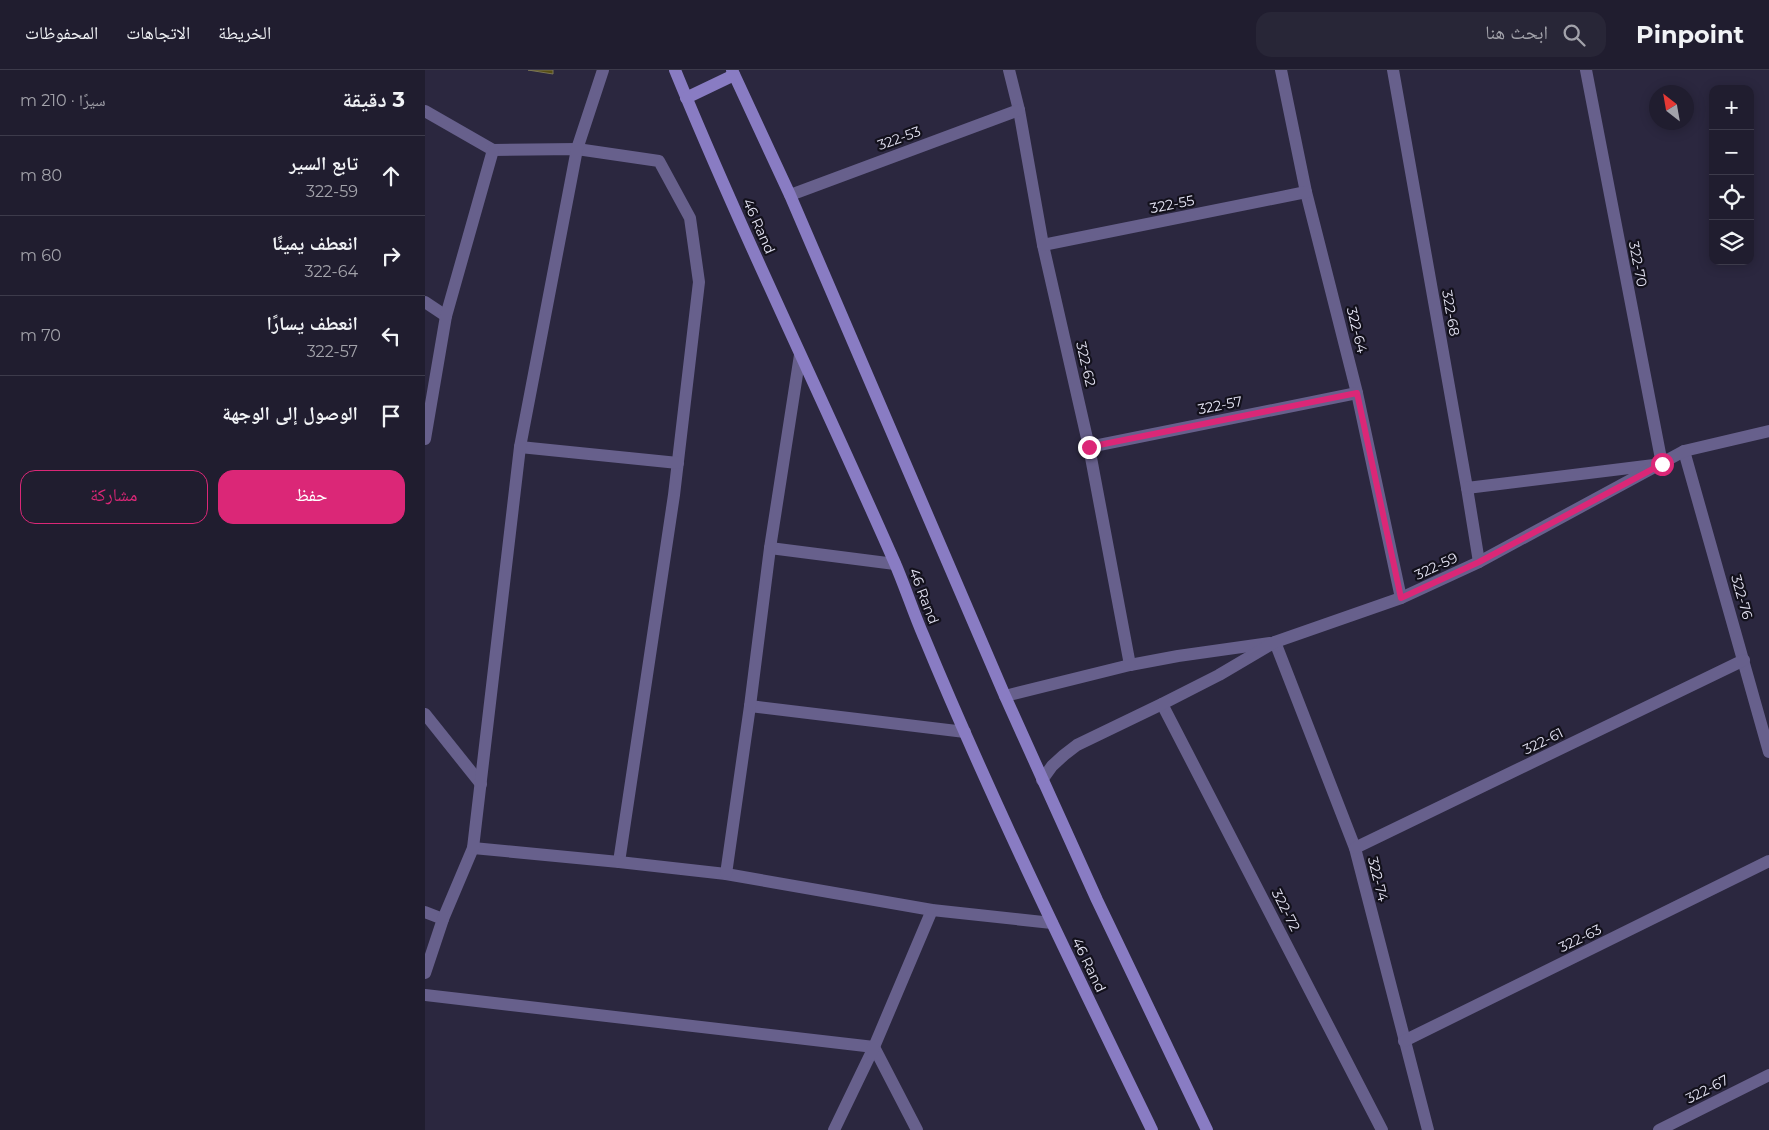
<!DOCTYPE html>
<html lang="ar">
<head>
<meta charset="utf-8">
<style>
  body { margin:0; font-family:Montserrat,"Noto Naskh Arabic",sans-serif; background:#282637; color:#f1f3f6; direction:rtl }
  .controls { position:absolute; right:15px; top:15px; display:grid; overflow:hidden; border-radius:10px; box-shadow:0 2px 12px #0003 }
  .controls button { width:45px; height:45px; display:grid; place-items:center; padding:0; border:0; border-bottom:1px solid #3d3b4b; background:#201d2f; color:#f1f3f6; font:25px sans-serif }
  .compass { position:absolute; left:1224px; top:15px; width:45px; height:45px; border-radius:50%; background:#201d2f; box-shadow:0 2px 12px #0003; rotate:329deg }
  .stop { position:absolute; width:15px; height:15px; margin:-11px; border:4px solid #db2777; border-radius:50%; background:#fff }
  .stop.end { background:#db2777; border-color:#fff; box-shadow:0 1px 5px #0008 }
  .list { margin:0; padding:0; list-style:none }
  h2 { display:flex; justify-content:space-between; align-items:center; height:65px; margin:0; padding:0 20px; font-size:21px }
  h2 small { font-size:16px; font-weight:400; color:#a2a2aa }
  .list li { display:grid; grid-template-columns:32px 1fr auto; gap:15px; align-items:center; box-sizing:border-box; height:80px; padding:0 20px; border-top:1px solid #3d3b4b }
  .list b { display:block; font-size:19px; white-space:nowrap }
  .list p { margin:0; font-size:16px; white-space:nowrap; color:#a2a2aa }
  .list em { font-size:16px; font-style:normal; color:#a2a2aa }
  .actions { display:flex; gap:10px; padding:15px 20px }
  .actions a { flex:1; padding:11px 0; border:1px solid #db2777; border-radius:15px; text-align:center; font-size:18px; color:#db2777 }
  .actions .main { background:#db2777; color:#fff }
  .icon { flex:none; width:28px; height:28px; fill:none; stroke:currentColor; stroke-width:2; stroke-linecap:round; stroke-linejoin:round }
  .map { position:relative; flex:none; width:1344px; height:1060px; overflow:hidden; direction:ltr }
  header { display:flex; align-items:center; gap:30px; box-sizing:border-box; height:70px; padding:0 25px; background:#201d2f; border-bottom:1px solid #3d3b4b }
  header strong { font-size:24px }
  nav { display:flex; gap:28px; margin-inline-start:auto; font-size:18px }
  .search { width:350px; height:45px; background:#282637; display:flex; align-items:center; gap:12px; box-sizing:border-box; padding:0 18px; border-radius:15px; color:#a2a2aa; font-size:19px }
  main { display:flex }
  aside { flex:1; background:#201d2f }
  .map>svg:first-child { display:block }
  .building { fill:#574e14; stroke:#7a7557 }
  .lines { fill:none; stroke-linecap:round; stroke-linejoin:round }
  .minor { stroke:#67608c; stroke-width:12 }
  .secondary { stroke:#897cc3; stroke-width:12 }
  .route { stroke:#db2777; stroke-width:6 }
  .labels { text-anchor:middle; dominant-baseline:central; stroke-width:4.5; stroke-linejoin:round; paint-order:stroke }
  .street-label { font-size:14px; fill:#e4e3f3; stroke:#13111c }
</style>
</head>
<body>
<header>
<strong>Pinpoint</strong>
<div class="search"><svg class="icon" aria-label="search" viewBox="0 0 24 24"><circle cx="10" cy="10" r="6"/><path d="M15 15l6 6"/></svg>ابحث هنا</div>
<nav><a>الخريطة</a><a>الاتجاهات</a><a>المحفوظات</a></nav>
</header>
<main>
<div class="map">
<svg width="1344" height="1060" viewBox="0 0 1344 1060">
  <rect width="100%" height="100%" fill="#2b273f"/>
  <path class="building" d="M103 0H128V4Z"/>
  <g class="lines">
    <g class="minor">
      <path d="M584 0 594 40 618 175 664 377 705 595"/>
      <path d="M856 0 881 122 932 323 976 528"/>
      <path d="M968 0 1042 418 1054 492"/>
      <path d="M0 41 68 80 152 79 234 91 265 148 274 212 249 425 194 792"/>
      <path d="M365 125 594 40"/>
      <path d="M618 175 881 122"/>
      <path d="M0 232 21 246"/>
      <path d="M0 369 21 246 68 80"/>
      <path d="M95 377 253 393"/>
      <path d="M664 377 932 323"/>
      <path d="M1259 381 1344 682"/>
      <path d="M1042 418 1237 394 1161 0"/>
      <path d="M345 478 470 494"/>
      <path d="M850 572 930 778 1003 1060"/>
      <path d="M580 626 705 595 753 586 845 573"/>
      <path d="M737 634 957 1060"/>
      <path d="M325 636 540 662"/>
      <path d="M0 644 56 714"/>
      <path d="M617 710 627 696 639 685 652 675 737 634 794 605 850 572 976 528 1054 492 1259 381 1344 361"/>
      <path d="M48 778 194 792 301 804 507 840 627 853"/>
      <path d="M930 778 1319 590"/>
      <path d="M301 804 325 636 345 478 375 285"/>
      <path d="M0 842 18 849"/>
      <path d="M0 903 18 849 48 778 95 377 152 79 178 0"/>
      <path d="M0 925 449 977 492 1060"/>
      <path d="M979 971 1344 791"/>
      <path d="M409 1060 449 977 507 840"/>
      <path d="M1234 1060 1344 1005"/>
    </g>
    <g class="secondary">
      <path d="M250 0C318 166 397 327 469 491 480 516 488 542 499 567 568 734 648 897 727 1060"/>
      <path d="M307 0 365 125 580 626 672 830 782 1060"/>
      <path d="M261 28 309 5"/>
    </g>
  </g>
  <g class="lines">
    <path class="route" d="M664 377 932 323 976 528 1054 492 1237 394"/>
  </g>
  <g class="labels">
    <g class="street-label">
      <text transform="translate(474 68) rotate(-20)">322-53</text>
      <text transform="translate(747 134) rotate(-11)">322-55</text>
      <text transform="translate(334 156) rotate(66)">46 Rand</text>
      <text transform="translate(1213 194) rotate(79)">322-70</text>
      <text transform="translate(1026 243) rotate(80)">322-68</text>
      <text transform="translate(932 260) rotate(76)">322-64</text>
      <text transform="translate(661 294) rotate(77)">322-62</text>
      <text transform="translate(795 335) rotate(-11)">322-57</text>
      <text transform="translate(1011 496) rotate(-25)">322-59</text>
      <text transform="translate(499 526) rotate(69)">46 Rand</text>
      <text transform="translate(1317 527) rotate(74)">322-76</text>
      <text transform="translate(1118 671) rotate(-26)">322-61</text>
      <text transform="translate(953 809) rotate(76)">322-74</text>
      <text transform="translate(861 840) rotate(63)">322-72</text>
      <text transform="translate(1155 868) rotate(-26)">322-63</text>
      <text transform="translate(664 895) rotate(64)">46 Rand</text>
      <text transform="translate(1282 1019) rotate(-27)">322-67</text>
    </g>
  </g>
</svg>
<div class="controls">
<button>+</button>
<button>−</button>
<button><svg class="icon" aria-label="locate" viewBox="0 0 24 24"><circle cx="12" cy="12" r="6"/><path d="M12 2v4M12 18v4M2 12h4M18 12h4"/></svg></button>
<button><svg class="icon" aria-label="layers" viewBox="0 0 24 24"><path d="M12 4l9 5-9 5-9-5zM3 14l9 5 9-5"/></svg></button>
</div>
<svg class="compass" viewBox="-18 -18 36 36"><path d="M0-13l5 13h-10z" fill="#e53935"/><path d="M0 13l5-13h-10z" fill="#a2a2aa"/></svg>
<div class="stop" style="left:1237px;top:394px"></div>
<div class="stop end" style="left:664px;top:377px"></div>
</div>
<aside>
<h2>3 دقيقة<small>سيرًا · 210 m</small></h2>
<ul class="list">
<li><svg class="icon" aria-label="ahead" viewBox="0 0 24 24"><path d="M12 20V5M6 11l6-6 6 6"/></svg><div><b>تابع السير</b><p>322-59</p></div><em>80 m</em></li>
<li><svg class="icon" aria-label="right" viewBox="0 0 24 24"><path d="M7 20v-9h11M14 6l5 5-5 5"/></svg><div><b>انعطف يمينًا</b><p>322-64</p></div><em>60 m</em></li>
<li><svg class="icon" aria-label="left" viewBox="0 0 24 24"><path d="M17 20v-9H6M10 6l-5 5 5 5"/></svg><div><b>انعطف يسارًا</b><p>322-57</p></div><em>70 m</em></li>
<li><svg class="icon" aria-label="arrive" viewBox="0 0 24 24"><path d="M6 21V4h12l-3 4 3 4H6"/></svg><div><b>الوصول إلى الوجهة</b></div></li>
</ul>
<div class="actions"><a class="main">حفظ</a><a>مشاركة</a></div>
</aside>
</main>
</body>
</html>
